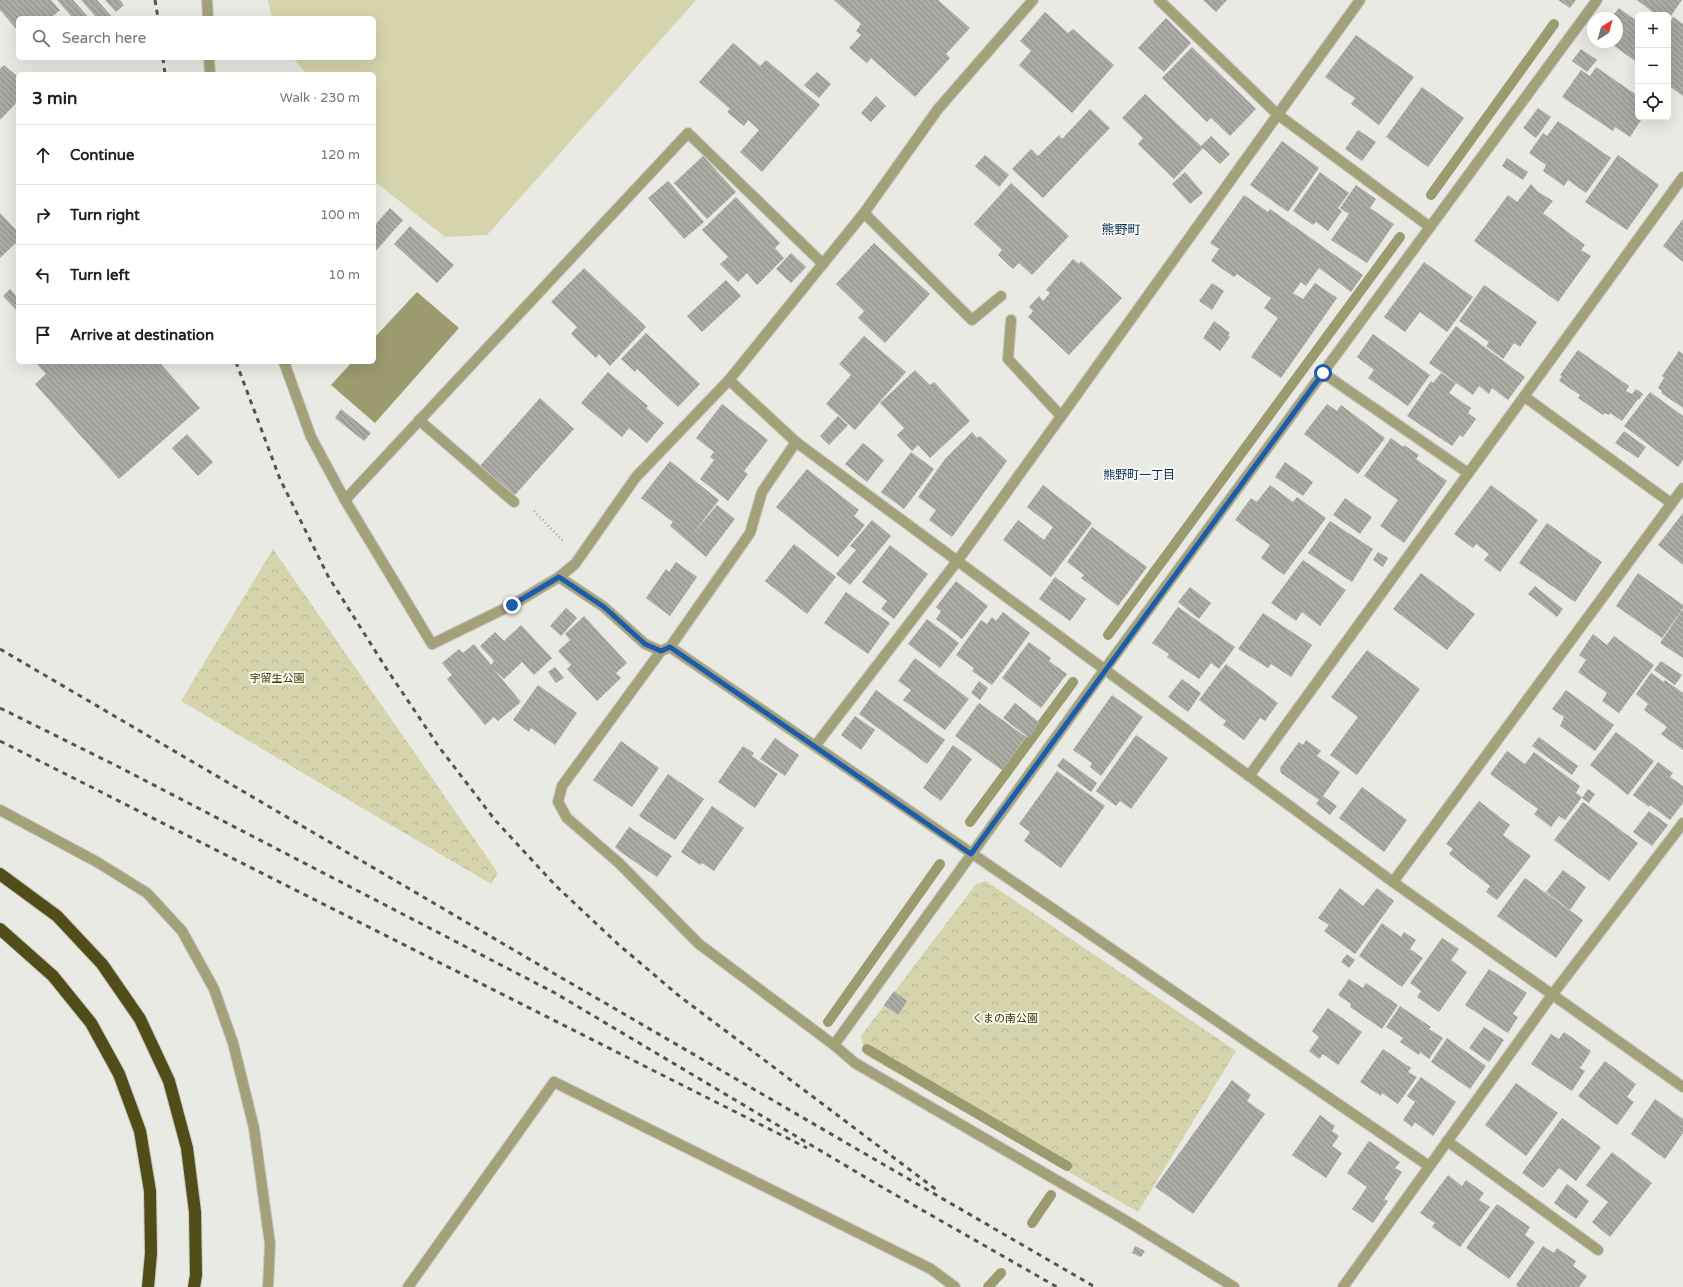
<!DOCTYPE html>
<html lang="en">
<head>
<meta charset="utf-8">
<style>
  body { margin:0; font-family:"Varela Round","Noto Sans JP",sans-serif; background:#f2f2f2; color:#202124 }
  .controls { position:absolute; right:12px; top:12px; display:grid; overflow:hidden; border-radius:6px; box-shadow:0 4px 16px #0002 }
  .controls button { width:36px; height:36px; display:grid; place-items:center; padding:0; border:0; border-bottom:1px solid #e0e0e0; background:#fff; color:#202124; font:20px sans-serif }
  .compass { position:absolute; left:1587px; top:12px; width:36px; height:36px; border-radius:50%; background:#fff; box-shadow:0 4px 16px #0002; rotate:37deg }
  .stop { position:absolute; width:12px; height:12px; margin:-9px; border:3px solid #1b5cad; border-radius:50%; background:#fff }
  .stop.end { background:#1b5cad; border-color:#fff; box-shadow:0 1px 4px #0008 }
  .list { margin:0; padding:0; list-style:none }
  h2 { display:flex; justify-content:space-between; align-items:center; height:52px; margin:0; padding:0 16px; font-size:17px }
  h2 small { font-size:13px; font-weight:400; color:#757577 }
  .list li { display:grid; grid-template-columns:26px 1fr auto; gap:12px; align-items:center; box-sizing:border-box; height:60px; padding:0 16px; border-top:1px solid #e0e0e0 }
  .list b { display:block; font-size:15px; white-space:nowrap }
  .list em { font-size:13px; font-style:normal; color:#757577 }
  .icon { flex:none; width:22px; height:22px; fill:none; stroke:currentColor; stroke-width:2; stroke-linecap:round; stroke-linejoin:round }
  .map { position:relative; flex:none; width:1683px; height:1287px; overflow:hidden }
  .search { position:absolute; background:#fff; box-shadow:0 4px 16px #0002; left:16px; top:16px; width:360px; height:44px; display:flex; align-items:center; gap:10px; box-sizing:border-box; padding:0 14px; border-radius:6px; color:#757577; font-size:15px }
  .panel { position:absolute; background:#fff; box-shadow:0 4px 16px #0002; left:16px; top:72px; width:360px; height:292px; border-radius:6px }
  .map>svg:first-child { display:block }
  .grass { fill:#d5d4ac }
  .park { fill:url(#park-crowns) }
  .water { fill:#9c9a6f }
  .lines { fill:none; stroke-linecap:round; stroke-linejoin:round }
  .stream { stroke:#9c9a6f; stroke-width:10 }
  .building { fill:url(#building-back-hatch) }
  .street-casing { stroke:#c8c8c2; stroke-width:12 }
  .highway-casing { stroke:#c8c8c2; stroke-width:14 }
  .path { stroke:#a3a39e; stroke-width:2.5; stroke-dasharray:1 3; stroke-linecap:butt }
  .street { stroke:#a2a17a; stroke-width:10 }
  .highway { stroke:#504d18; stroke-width:12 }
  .rail { stroke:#555552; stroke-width:3; stroke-dasharray:5 5; stroke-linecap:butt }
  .route { stroke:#1b5cad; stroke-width:5 }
  .labels { text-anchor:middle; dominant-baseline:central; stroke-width:4; stroke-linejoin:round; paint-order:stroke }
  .park-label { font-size:11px; fill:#3a3700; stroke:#f8f8f1 }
  .neighbourhood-label { font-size:12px; fill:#022b5d; stroke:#f8f8f1 }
  .quarter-label { font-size:13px; fill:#022b5d; stroke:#f8f8f1 }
</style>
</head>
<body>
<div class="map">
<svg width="1683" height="1287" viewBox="0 0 1683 1287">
  <defs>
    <pattern id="park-crowns" width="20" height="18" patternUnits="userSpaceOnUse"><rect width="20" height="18" fill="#d5d4ac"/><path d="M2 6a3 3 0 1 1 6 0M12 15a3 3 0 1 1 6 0" fill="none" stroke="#b7b694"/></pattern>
    <pattern id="building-back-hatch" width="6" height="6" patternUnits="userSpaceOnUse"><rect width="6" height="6" fill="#ababa5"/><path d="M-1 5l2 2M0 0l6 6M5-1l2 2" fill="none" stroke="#8b8b86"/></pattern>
  </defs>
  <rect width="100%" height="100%" fill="#eaeae4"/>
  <path class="grass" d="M268 0H696L487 235 445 237 374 181V74H306L293 58H374V18H272Z"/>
  <g class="park">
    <path d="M273 549 498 873 491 884 181 701Z"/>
    <path d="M986 881 1236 1051 1138 1212 865 1055 861 1036 976 884Z"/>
  </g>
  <path class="water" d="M417 292 459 328 375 423 331 385 352 362H374V338Z"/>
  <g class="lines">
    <g class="stream">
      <path d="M1431 195 1554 24"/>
      <path d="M1108 635 1400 237"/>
      <path d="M970 822 1073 682"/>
      <path d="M828 1022 940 864"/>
      <path d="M867 1049 1067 1166"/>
      <path d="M1032 1223 1051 1195"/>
      <path d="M988 1287 1001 1273"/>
    </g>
  </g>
  <g class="building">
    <path d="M0 0H51L60 10 51 18H18V31L0 10Z"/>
    <path d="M57 0H73L89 18H73Z"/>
    <path d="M81 0H97L113 18H97Z"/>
    <path d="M105 0H120L124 5 116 12Z"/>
    <path d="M834 0H938L970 28 946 54 950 58 915 97 871 58 867 63 849 48 861 35 856 31 861 24Z"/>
    <path d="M1203 0H1227L1216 12Z"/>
    <path d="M1558 0H1576L1570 8Z"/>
    <path d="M1637 0H1682L1668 20V15H1657Z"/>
    <path d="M1619 8 1638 22V57L1635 61 1609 42H1617V18H1611Z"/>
    <path d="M1045 12 1068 33 1073 29 1114 65 1072 113 1019 65 1031 51 1020 41Z"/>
    <path d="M1673 17 1683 24V96L1668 85V24Z"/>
    <path d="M1166 18 1191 43 1164 72 1138 48Z"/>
    <path d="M1356 35 1414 77 1379 125 1351 104 1355 98 1325 77Z"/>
    <path d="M733 43 760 66 766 60 820 105 762 172 740 152 759 130 748 120 744 126 727 112 730 109 699 82Z"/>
    <path d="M1192 47 1256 109 1230 136 1211 118 1207 122 1162 78Z"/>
    <path d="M1581 49 1597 60 1587 72 1572 61Z"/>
    <path d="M4 65 18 77V101L0 120V69Z"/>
    <path d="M1596 67 1638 96V117H1643L1630 137 1615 127 1613 131 1562 97 1581 70 1590 76Z"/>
    <path d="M817 72 831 84 819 98 804 85Z"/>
    <path d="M1422 87 1464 118 1428 167 1386 137Z"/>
    <path d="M1145 94 1201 146 1211 136 1230 154 1220 164 1203 148 1174 179 1138 144 1143 138 1122 118Z"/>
    <path d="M876 96 886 106 871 122 861 113Z"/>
    <path d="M1538 108 1551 117 1536 138 1523 128Z"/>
    <path d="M1090 109 1110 128 1043 198 1012 169 1031 149 1038 156 1059 135 1062 139Z"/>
    <path d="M1558 121 1611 158 1586 193 1568 180 1564 186 1543 171 1546 165 1529 153 1543 133 1547 136Z"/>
    <path d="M1358 130 1376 142 1362 161 1345 149Z"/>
    <path d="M1282 141 1319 168 1288 212 1250 185Z"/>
    <path d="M985 155 1009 175 999 187 975 166Z"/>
    <path d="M1618 155 1659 185 1627 230 1585 202Z"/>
    <path d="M703 156 736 192 707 219 674 183Z"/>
    <path d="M1507 158 1528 172 1523 180 1502 166Z"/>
    <path d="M1185 172 1203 193 1190 204 1172 184Z"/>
    <path d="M1320 172 1349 193 1338 208 1342 211 1328 231 1316 222 1313 225 1293 211Z"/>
    <path d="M668 181 704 222 684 239 648 198Z"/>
    <path d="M1011 183 1069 236 1032 275 1019 263 1013 269 998 255 1002 250 974 224Z"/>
    <path d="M1531 184 1537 191 1553 201 1543 213 1585 245 1581 250 1591 256 1558 302 1474 241 1508 195 1517 202Z"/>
    <path d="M1356 185 1376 199 1370 208 1394 224 1367 263 1331 240 1349 214 1340 208Z"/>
    <path d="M1244 195 1268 212 1270 209 1363 275 1351 292 1319 268 1306 286 1301 282 1293 293 1303 299 1315 283 1337 298 1281 378 1251 357 1278 318 1264 308 1271 298 1237 274 1234 277 1211 261 1219 249 1210 243Z"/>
    <path d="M736 197 780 243 775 248 784 258 757 285 747 273 738 282 720 264 728 257 702 230Z"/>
    <path d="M390 208 403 220 374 253V226Z"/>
    <path d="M0 213 18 232V241L0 258Z"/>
    <path d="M1683 219V262L1663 246Z"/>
    <path d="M410 226 454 265 437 283 394 244Z"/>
    <path d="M874 243 930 294 885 343 858 318 864 311 836 284Z"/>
    <path d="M791 253 806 267 791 283 776 269Z"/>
    <path d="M1073 259 1079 264 1081 261 1122 298 1069 355 1028 317 1033 311 1029 307 1039 296 1043 301 1050 293 1046 290Z"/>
    <path d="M1424 262 1473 297 1447 332 1420 312 1405 332 1384 317Z"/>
    <path d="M584 268 646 327 610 366 599 354 596 358 571 334 577 327 551 302Z"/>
    <path d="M726 280 741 296 702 332 687 316Z"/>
    <path d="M1212 283 1224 291 1212 310 1199 301Z"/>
    <path d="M1484 285 1537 322 1520 347 1514 343 1503 359 1486 346 1489 342 1459 321Z"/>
    <path d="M10 289 18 298V312L3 296Z"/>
    <path d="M1214 321 1230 333 1228 335 1230 337 1220 351 1203 338Z"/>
    <path d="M1456 326 1525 377 1508 400 1492 388 1489 394 1479 386 1473 395 1429 363Z"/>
    <path d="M646 333 700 384 678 407 637 369 635 372 621 359Z"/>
    <path d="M1373 334 1430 375 1408 406 1368 378 1374 370 1357 357Z"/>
    <path d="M864 336 906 372 855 430 826 404 851 375 839 364Z"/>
    <path d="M1578 350 1629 386 1626 391 1632 394 1636 389 1643 394 1639 400 1638 399 1622 421 1610 413 1609 415 1605 413 1603 415 1578 398 1580 395 1559 381 1562 376 1560 375Z"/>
    <path d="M1679 351 1683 354V408L1661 393 1662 391 1658 388 1664 378 1662 376Z"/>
    <path d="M35 362H159L200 408 119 479 35 384 46 374Z"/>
    <path d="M915 370 930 385 934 382 970 421 930 458 918 445 912 451 897 435 904 428 880 403Z"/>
    <path d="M608 372 648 406 646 408 664 423 647 443 629 428 622 437 581 403Z"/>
    <path d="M1441 373 1456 383 1449 393 1471 408 1468 413 1476 419 1463 437 1460 435 1452 446 1407 416 1431 381 1433 383Z"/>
    <path d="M1650 392 1683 416V460L1678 467 1624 426Z"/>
    <path d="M540 398 574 429 513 497 479 467Z"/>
    <path d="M722 404 768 440 744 471 748 474 728 501 700 479 714 460 710 457 714 452 696 438Z"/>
    <path d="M1327 404 1337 411 1341 405 1385 438 1358 474 1304 434Z"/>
    <path d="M341 409 371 433 364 441 335 418Z"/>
    <path d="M838 416 848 425 829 445 820 436Z"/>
    <path d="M1624 431 1646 447 1638 458 1615 443Z"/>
    <path d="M972 432 977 438 980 436 1007 461 952 537 929 520 936 510 918 497 945 459Z"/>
    <path d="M187 434 213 462 198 476 172 448Z"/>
    <path d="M1391 438 1403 447 1404 445 1419 455 1416 459 1447 481 1404 543 1380 526 1398 500 1364 476Z"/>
    <path d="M863 443 884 460 867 482 845 464Z"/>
    <path d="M911 452 934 469 904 509 881 492Z"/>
    <path d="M670 461 719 500 692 535 717 505 735 519 706 557 670 526 673 522 641 498Z"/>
    <path d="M1285 462 1313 482 1303 496 1275 477Z"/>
    <path d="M807 469 859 510 854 516 865 525 838 557 776 507Z"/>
    <path d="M1043 485 1092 523 1051 577 1003 540 1018 520 1044 540 1053 527 1027 507Z"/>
    <path d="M1270 485 1293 502 1297 497 1326 518 1284 575 1261 558 1270 545 1235 520 1251 498 1257 502Z"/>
    <path d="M1491 485 1538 520 1500 572 1484 560 1489 554 1476 544 1473 548 1454 534Z"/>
    <path d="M1345 498 1372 517 1360 534 1333 515Z"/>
    <path d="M1683 513V565L1658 545Z"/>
    <path d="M872 520 891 536 850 585 836 574 856 550 850 546Z"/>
    <path d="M1330 521 1373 549 1352 582 1308 553Z"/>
    <path d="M1547 523 1602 562 1575 602 1519 563Z"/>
    <path d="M1092 527 1147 567 1118 606 1081 578 1084 575 1067 562Z"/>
    <path d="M794 544 836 577 807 614 765 581Z"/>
    <path d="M890 545 928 574 894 619 881 609 887 601 862 582Z"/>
    <path d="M1378 552 1388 558 1383 567 1373 560Z"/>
    <path d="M1303 560 1346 590 1320 626 1302 612 1296 621 1271 603Z"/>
    <path d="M676 562 697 577 670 616 646 598 666 569 669 572Z"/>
    <path d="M1421 573 1475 614 1447 650 1393 609Z"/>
    <path d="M1638 573 1683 605V608L1662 638 1616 606Z"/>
    <path d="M1055 577 1086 599 1070 621 1039 599Z"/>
    <path d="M956 581 988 606 962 639 936 619 941 611 936 607Z"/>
    <path d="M1535 586 1563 609 1557 617 1528 594Z"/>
    <path d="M1190 587 1211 603 1199 619 1178 602Z"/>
    <path d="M846 592 890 623 868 654 824 623Z"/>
    <path d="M1178 607 1235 647 1219 669 1211 663 1199 679 1167 657 1169 654 1152 643Z"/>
    <path d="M566 608 577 618 561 636 550 626Z"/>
    <path d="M1682 610 1683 611V658L1660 643Z"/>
    <path d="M1003 612 1030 633 992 685 972 671 974 668 956 655 981 620 987 624 992 617 996 621Z"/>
    <path d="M1263 613 1312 645 1291 677 1271 664 1268 668 1238 649Z"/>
    <path d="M584 616 627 663 616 673 621 678 597 701 567 669 571 665 558 651 570 640 565 634Z"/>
    <path d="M927 619 959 643 940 668 908 644Z"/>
    <path d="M521 625 552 658 534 675 522 662 504 679 493 668 521 702 498 721 494 717 485 725 447 679 452 675 442 663 459 649 463 653 474 644 491 665 494 661 480 646 495 632 504 641Z"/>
    <path d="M1593 634 1607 645 1614 636 1654 665 1619 713 1602 701 1607 693 1578 672 1586 660 1579 655Z"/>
    <path d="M1029 642 1051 658 1049 661 1067 674 1041 708 1002 678Z"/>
    <path d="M1367 650 1420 689 1357 775 1330 755 1358 717 1331 697Z"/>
    <path d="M915 658 969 699 945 730 903 700 911 690 898 681Z"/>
    <path d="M1661 661 1682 675 1675 685 1654 670Z"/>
    <path d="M1226 664 1278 703 1265 721 1260 718 1244 740 1223 725 1226 721 1199 700Z"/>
    <path d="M555 667 564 678 556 683 548 672Z"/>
    <path d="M1651 673 1664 682 1665 680 1683 693V750L1661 734 1667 727 1644 710 1648 704 1636 694Z"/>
    <path d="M1182 679 1201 693 1188 712 1168 697Z"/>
    <path d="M979 681 988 688 980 700 971 693Z"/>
    <path d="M538 685 577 713 555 745 531 728 529 732 513 720Z"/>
    <path d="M876 690 945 740 927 764 859 714Z"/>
    <path d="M1566 690 1614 725 1595 751 1560 726 1564 717 1552 709Z"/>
    <path d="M1112 695 1143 717 1101 776 1090 767 1092 763 1073 750Z"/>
    <path d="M979 703 1026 737 1002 770 955 736Z"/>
    <path d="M1015 703 1040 723 1029 738 1003 718Z"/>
    <path d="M855 716 875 730 861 750 841 735Z"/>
    <path d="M1616 732 1654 761 1628 795 1590 765Z"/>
    <path d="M1136 735 1168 758 1131 809 1120 801 1116 806 1096 791Z"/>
    <path d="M1539 737 1578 766 1572 775 1532 746Z"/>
    <path d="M775 738 799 755 785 776 760 759Z"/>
    <path d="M1306 740 1321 751 1317 756 1340 772 1323 796 1337 806 1330 815 1316 804 1319 800 1281 773 1280 768 1299 742 1303 745Z"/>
    <path d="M621 741 659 768 632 807 593 780Z"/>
    <path d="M953 745 972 759 941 801 923 788Z"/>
    <path d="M743 746 754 753 752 756 778 774 755 808 718 782Z"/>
    <path d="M1507 751 1525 764 1534 752 1580 786 1576 793 1582 797 1565 820 1559 816 1551 827 1534 814 1538 809 1490 774Z"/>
    <path d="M1063 758 1097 783 1091 792 1057 766Z"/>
    <path d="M1658 762 1673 773 1670 777 1683 786V803L1670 820 1650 805 1649 807 1633 795Z"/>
    <path d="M1057 771 1105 806 1061 868 1024 841 1030 832 1019 824Z"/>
    <path d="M668 774 704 799 675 840 639 816Z"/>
    <path d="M1362 787 1407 820 1384 852 1339 818Z"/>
    <path d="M1588 789 1595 794 1589 803 1582 798Z"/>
    <path d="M1479 801 1510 825 1503 835 1531 856 1497 900 1486 892 1490 886 1449 854 1453 849 1446 844Z"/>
    <path d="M1583 802 1638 843 1609 881 1554 840Z"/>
    <path d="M712 806 744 828 714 871 702 863 700 865 681 852Z"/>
    <path d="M1649 811 1668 825 1652 846 1633 832Z"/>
    <path d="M629 827 672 856 657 877 622 853 615 847Z"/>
    <path d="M1563 870 1586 887 1570 910 1546 892Z"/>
    <path d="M1525 878 1583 920 1556 958 1497 916Z"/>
    <path d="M1340 888 1363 906 1377 888 1394 901 1355 954 1324 931 1329 925 1318 918Z"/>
    <path d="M1382 923 1401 937 1404 932 1416 940 1410 949 1423 958 1402 987 1359 956Z"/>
    <path d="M1442 938 1459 949 1451 960 1467 972 1439 1012 1417 997 1421 991 1410 983Z"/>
    <path d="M1347 954 1355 960 1349 968 1341 962Z"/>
    <path d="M1489 969 1527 993 1513 1014 1518 1017 1508 1033 1465 1005Z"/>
    <path d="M1349 979 1363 988 1366 983 1398 1005 1382 1029 1350 1007 1351 1004 1338 995Z"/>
    <path d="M894 991 907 1001 898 1015 884 1005Z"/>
    <path d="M1400 1006 1431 1027 1429 1029 1443 1038 1429 1059 1420 1052 1419 1055 1400 1042 1403 1038 1386 1027Z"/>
    <path d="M1328 1008 1362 1032 1338 1065 1323 1054 1319 1059 1309 1051 1319 1037 1312 1031Z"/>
    <path d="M1484 1027 1504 1040 1489 1062 1469 1048Z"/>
    <path d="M1564 1032 1591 1051 1580 1068 1585 1071 1572 1091 1531 1064 1551 1034 1559 1039Z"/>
    <path d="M1447 1038 1486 1066 1470 1089 1431 1062Z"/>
    <path d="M1383 1049 1411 1068 1408 1072 1417 1077 1398 1104 1382 1093 1381 1096 1360 1082Z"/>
    <path d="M1605 1061 1636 1084 1627 1097 1634 1102 1617 1125 1578 1096Z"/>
    <path d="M1421 1077 1456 1102 1433 1136 1415 1122 1412 1127 1403 1120 1415 1102 1407 1096Z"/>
    <path d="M1232 1080 1251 1095 1247 1101 1265 1114 1193 1214 1155 1187Z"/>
    <path d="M1516 1083 1558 1113 1526 1156 1485 1125Z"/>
    <path d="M1655 1099 1683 1119V1133L1665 1159 1631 1134Z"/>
    <path d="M1320 1115 1335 1126 1332 1131 1339 1136 1332 1146 1342 1153 1326 1178 1292 1155Z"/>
    <path d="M1562 1118 1601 1147 1576 1181 1559 1168 1543 1188 1522 1173Z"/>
    <path d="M1369 1141 1400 1162 1395 1168 1402 1172 1384 1199 1388 1201 1373 1223 1352 1209 1367 1187 1347 1173Z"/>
    <path d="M1612 1152 1652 1183 1610 1237 1592 1222 1608 1202 1586 1185Z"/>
    <path d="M1448 1175 1462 1186 1466 1180 1484 1193 1479 1200 1490 1207 1460 1247 1432 1227 1435 1223 1420 1213Z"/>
    <path d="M1567 1184 1589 1201 1576 1219 1554 1203Z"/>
    <path d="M1497 1204 1530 1227 1525 1235 1535 1242 1509 1279 1466 1248Z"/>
    <path d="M1135 1246 1145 1251 1141 1257 1132 1253Z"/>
    <path d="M1543 1246 1554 1253 1557 1248 1576 1261 1573 1266 1587 1276 1579 1287H1519L1516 1285Z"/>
  </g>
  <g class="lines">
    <defs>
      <g id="street">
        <path d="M207 0 208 18"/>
        <path d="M1159 0 1277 114 1430 227"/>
        <path d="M209 58 210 74"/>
        <path d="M864 213 972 320 1001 296"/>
        <path d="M1011 320 1008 359 1061 416"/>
        <path d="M284 362 311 437 345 500 432 644 512 605 559 577 604 607 645 644 661 651"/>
        <path d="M1323 373 1468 473"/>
        <path d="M729 380 796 442 1393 882 1683 1087"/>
        <path d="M1525 397 1671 503"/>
        <path d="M419 420 514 502"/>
        <path d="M796 442 762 492 750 533 670 647 1429 1166"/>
        <path d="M345 500 688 133 823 264"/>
        <path d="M559 577 575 564 636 477 729 380 864 213 938 109 1033 0"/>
        <path d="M670 647 661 651 562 786 558 802 567 818 619 863 699 944 834 1045 855 1063 1125 1220 1234 1287"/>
        <path d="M815 746 958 560 1360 0"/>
        <path d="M1249 776 1683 177"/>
        <path d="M0 810 97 862 147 893 182 931 214 989 233 1043 254 1128 270 1244 268 1287"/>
        <path d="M1393 882 1683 488"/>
        <path d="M834 1045 1105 669 1597 0"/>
        <path d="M1447 1141 1598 1250"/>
        <path d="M408 1287 554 1082 931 1269 955 1287"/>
        <path d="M1343 1287 1552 995 1683 823"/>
      </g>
      <g id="highway">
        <path d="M0 874 57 916 102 964 140 1019 169 1081 187 1148 195 1212 196 1275 194 1287"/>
        <path d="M0 929 53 976 91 1023 119 1074 140 1131 150 1191 151 1253 148 1287"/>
      </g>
    </defs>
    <use href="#street" class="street-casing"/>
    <use href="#highway" class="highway-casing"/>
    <path class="path" d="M534 511 564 542"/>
    <use href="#street" class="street"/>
    <use href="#highway" class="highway"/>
    <g class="rail">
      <path d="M155 0 158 18"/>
      <path d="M163 58 165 74"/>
      <path d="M236 362 280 479 328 576 386 668 439 747 495 820 555 885 619 945 678 995 938 1191"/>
      <path d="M0 649 536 963 1095 1287"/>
      <path d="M0 708 117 766 555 993 880 1186 1057 1287"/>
      <path d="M0 741 807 1148"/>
    </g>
  </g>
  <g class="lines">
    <path class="route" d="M512 605 559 577 604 607 645 644 661 651 670 647 971 854 1323 373"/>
  </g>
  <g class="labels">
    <g class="park-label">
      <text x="277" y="678">宇留生公園</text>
      <text x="1005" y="1018">くまの南公園</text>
    </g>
    <g class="neighbourhood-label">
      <text x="1139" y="475">熊野町一丁目</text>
    </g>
    <g class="quarter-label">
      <text x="1121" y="230">熊野町</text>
    </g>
  </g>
</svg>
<div class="controls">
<button>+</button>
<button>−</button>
<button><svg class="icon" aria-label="locate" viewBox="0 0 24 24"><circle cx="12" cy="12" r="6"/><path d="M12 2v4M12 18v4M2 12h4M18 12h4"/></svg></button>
</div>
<svg class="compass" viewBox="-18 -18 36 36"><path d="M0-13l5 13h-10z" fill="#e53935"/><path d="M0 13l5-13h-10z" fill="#757577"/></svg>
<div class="stop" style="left:1323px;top:373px"></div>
<div class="stop end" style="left:512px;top:605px"></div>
<div class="search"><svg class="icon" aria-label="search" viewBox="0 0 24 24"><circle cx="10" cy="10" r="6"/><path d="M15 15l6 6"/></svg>Search here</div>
<section class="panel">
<h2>3 min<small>Walk · 230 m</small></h2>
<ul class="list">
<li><svg class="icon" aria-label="ahead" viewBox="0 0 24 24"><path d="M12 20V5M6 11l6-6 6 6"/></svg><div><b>Continue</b></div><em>120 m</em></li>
<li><svg class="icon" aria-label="right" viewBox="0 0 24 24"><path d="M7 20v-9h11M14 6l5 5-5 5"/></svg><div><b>Turn right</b></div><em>100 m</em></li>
<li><svg class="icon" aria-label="left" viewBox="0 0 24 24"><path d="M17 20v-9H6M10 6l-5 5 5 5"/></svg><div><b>Turn left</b></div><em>10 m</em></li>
<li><svg class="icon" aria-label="arrive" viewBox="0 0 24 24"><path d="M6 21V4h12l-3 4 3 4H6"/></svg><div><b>Arrive at destination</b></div></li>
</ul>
</section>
</div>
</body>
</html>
